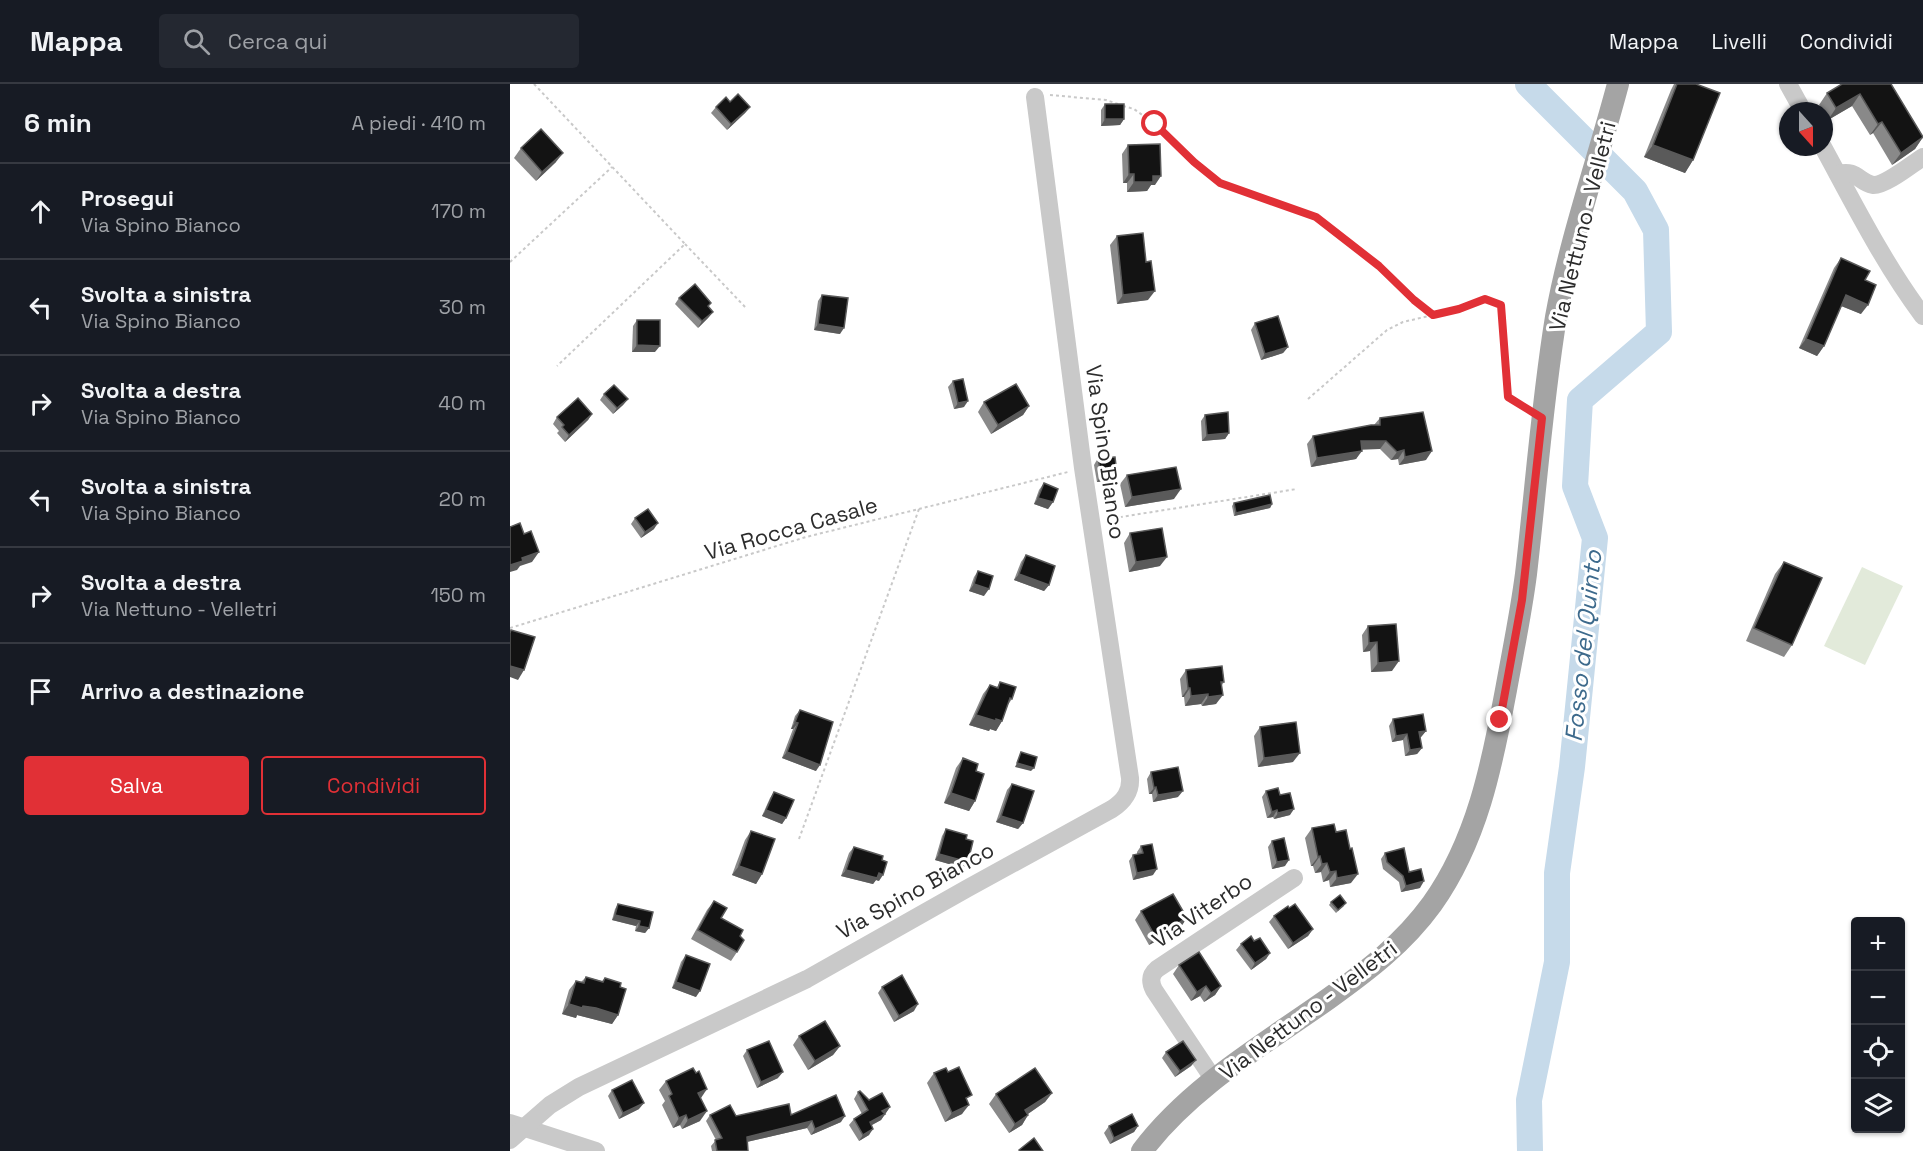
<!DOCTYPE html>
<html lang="it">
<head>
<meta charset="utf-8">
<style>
  body { margin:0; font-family:"Space Grotesk",sans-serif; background:#242831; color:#f1f3f6 }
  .controls { position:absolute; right:18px; bottom:18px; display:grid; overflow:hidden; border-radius:6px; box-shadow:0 2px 4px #0004 }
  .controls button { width:54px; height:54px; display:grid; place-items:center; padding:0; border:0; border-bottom:2px solid #363941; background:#171b24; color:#f1f3f6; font:30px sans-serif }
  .compass { position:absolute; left:1269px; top:18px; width:54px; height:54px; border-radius:50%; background:#171b24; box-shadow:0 2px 4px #0004; rotate:159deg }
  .stop { position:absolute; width:18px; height:18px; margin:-14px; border:4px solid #e13036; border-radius:50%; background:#fff }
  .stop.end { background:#e13036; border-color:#fff; box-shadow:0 2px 6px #0008 }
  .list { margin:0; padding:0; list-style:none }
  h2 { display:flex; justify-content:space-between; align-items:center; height:78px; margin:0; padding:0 24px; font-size:26px }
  h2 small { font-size:20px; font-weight:400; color:#9ea1a6 }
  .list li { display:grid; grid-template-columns:39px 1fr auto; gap:18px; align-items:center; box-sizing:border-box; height:96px; padding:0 24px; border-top:2px solid #363941 }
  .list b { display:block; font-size:22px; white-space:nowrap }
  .list p { margin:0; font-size:20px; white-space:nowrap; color:#9ea1a6 }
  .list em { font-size:20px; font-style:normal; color:#9ea1a6 }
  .actions { display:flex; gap:12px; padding:18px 24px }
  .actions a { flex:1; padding:14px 0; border:2px solid #e13036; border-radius:6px; text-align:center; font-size:21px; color:#e13036 }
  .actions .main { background:#e13036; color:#fff }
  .icon { flex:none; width:33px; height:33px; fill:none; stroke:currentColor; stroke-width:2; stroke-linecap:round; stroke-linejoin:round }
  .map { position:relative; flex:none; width:1413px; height:1067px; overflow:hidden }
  header { display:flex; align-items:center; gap:36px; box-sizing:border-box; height:84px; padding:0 30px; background:#171b24; border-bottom:2px solid #363941 }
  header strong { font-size:28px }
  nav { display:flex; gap:33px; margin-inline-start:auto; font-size:21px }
  .search { width:420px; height:54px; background:#242831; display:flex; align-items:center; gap:15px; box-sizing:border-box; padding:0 21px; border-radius:6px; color:#9ea1a6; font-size:22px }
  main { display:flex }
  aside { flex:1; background:#171b24 }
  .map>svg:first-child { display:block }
  .grass { fill:#e2eada }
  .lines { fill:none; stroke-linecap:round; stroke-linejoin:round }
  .river { stroke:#c6daea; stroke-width:26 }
  .path { stroke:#c9c9c9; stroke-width:2; stroke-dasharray:3 3; stroke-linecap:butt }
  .minor { stroke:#c9c9c9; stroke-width:18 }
  .major { stroke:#a4a4a4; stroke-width:22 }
  .wall { fill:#898989 }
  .shaded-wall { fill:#5a5a5a }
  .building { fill:#131313; stroke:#5a5a5a; stroke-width:1.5 }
  .route { stroke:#e13036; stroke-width:8 }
  .labels { text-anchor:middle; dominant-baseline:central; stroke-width:6; stroke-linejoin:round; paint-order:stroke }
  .street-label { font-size:22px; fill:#2c2c2c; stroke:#fff }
  .water-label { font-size:24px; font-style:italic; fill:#3d6a8c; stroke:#fff }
</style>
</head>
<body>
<header>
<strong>Mappa</strong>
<div class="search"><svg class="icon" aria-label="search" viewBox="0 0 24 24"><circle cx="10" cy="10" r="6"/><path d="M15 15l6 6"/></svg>Cerca qui</div>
<nav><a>Mappa</a><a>Livelli</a><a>Condividi</a></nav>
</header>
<main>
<aside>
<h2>6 min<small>A piedi · 410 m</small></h2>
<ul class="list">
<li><svg class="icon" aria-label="ahead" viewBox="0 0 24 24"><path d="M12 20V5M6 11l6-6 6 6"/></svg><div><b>Prosegui</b><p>Via Spino Bianco</p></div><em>170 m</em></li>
<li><svg class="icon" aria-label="left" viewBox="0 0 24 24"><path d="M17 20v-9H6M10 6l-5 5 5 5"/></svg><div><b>Svolta a sinistra</b><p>Via Spino Bianco</p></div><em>30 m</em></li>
<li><svg class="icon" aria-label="right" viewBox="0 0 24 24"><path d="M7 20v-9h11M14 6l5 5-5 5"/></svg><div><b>Svolta a destra</b><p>Via Spino Bianco</p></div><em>40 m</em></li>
<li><svg class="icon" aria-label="left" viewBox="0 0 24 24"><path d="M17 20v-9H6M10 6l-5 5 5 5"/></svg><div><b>Svolta a sinistra</b><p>Via Spino Bianco</p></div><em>20 m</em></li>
<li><svg class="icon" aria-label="right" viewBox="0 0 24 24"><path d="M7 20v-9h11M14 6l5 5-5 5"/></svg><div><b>Svolta a destra</b><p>Via Nettuno - Velletri</p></div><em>150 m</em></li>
<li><svg class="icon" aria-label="arrive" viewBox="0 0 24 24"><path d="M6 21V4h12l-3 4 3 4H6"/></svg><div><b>Arrivo a destinazione</b></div></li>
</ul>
<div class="actions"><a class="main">Salva</a><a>Condividi</a></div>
</aside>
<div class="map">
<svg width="1413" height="1067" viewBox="0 0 1413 1067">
  <rect width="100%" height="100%" fill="#fff"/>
  <path class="grass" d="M1352 483 1393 502 1355 581 1314 562Z"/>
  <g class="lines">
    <path class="river" d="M1018 0 1125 107 1146 146 1149 248 1070 316 1065 402 1085 454 1062 683 1047 789V878L1019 1016 1020 1067"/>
    <g class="path">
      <path d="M24 0 175 160 47 282"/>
      <path d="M540 11 596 16 608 20"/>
      <path d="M613 22 624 25 645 40 684 78 710 99 806 133 869 182 904 216 923 231 949 225 975 215 991 221 998 313 1015 324"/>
      <path d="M175 160 237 225"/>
      <path d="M0 178 102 83"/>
      <path d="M798 315 877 246 893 238 923 231"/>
      <path d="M598 435 787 405"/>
      <path d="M0 544 296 453 558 388"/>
      <path d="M289 755 409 425"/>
    </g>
    <g class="minor">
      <path d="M1278 0 1293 27"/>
      <path d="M1313 63C1344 120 1374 180 1413 232"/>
      <path d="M1328 90C1347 85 1348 98 1363 101 1375 102 1402 80 1413 73"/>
      <path d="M704 996 644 906C640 898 640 891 647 885L784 794"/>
      <path d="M0 1039 86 1067"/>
      <path d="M0 1056 40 1021 69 1003 297 895 458 804 602 725C614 717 621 708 620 694L573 384 525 13"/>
    </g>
    <path class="major" d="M632 1067C680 1003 753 961 818 915 857 887 893 860 922 820 967 757 982 681 996 606 1003 567 1011 529 1016 490 1026 404 1032 318 1046 233 1060 155 1088 76 1108 0"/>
  </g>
  <g class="wall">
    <path d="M1164 0H1186L1183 76 1175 89 1134 73 1161 6Z"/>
    <path d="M1381 0 1413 53 1405 65 1382 81 1363 49 1360 51 1342 22 1318 36 1314 29V27H1313L1309 21 1317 9Z"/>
    <path d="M220 18 240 23 235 29 217 46 201 29 206 23Z"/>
    <path d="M595 20 614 35 610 41 591 42V26Z"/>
    <path d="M618 61 645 101H641L637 107 617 108V99H613L612 70Z"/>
    <path d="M11 64 46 78 26 97 4 74Z"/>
    <path d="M607 152 638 216 607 220 600 161Z"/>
    <path d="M1331 174 1355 196 1351 230 1331 222 1314 262 1307 272 1289 264 1324 184Z"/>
    <path d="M312 211 330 250 304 246 308 217Z"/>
    <path d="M169 214 198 223 203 228 198 234 188 244 165 220Z"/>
    <path d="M127 236 145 268H122L123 242Z"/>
    <path d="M745 239 778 263 773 269 751 276 741 246Z"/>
    <path d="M443 297 454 323 444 325 438 303Z"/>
    <path d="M94 310 118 315 113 321 103 330 90 316Z"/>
    <path d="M474 318 519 322 513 331 481 350 468 328Z"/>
    <path d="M82 330 78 336 55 358 47 349 49 347 43 340 47 333Z"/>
    <path d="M695 331 719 349 715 355 692 357 691 337Z"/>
    <path d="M870 334 916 376 889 381 888 375 881 376 870 365H852L846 375 801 383 797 360 803 352 864 341Z"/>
    <path d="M588 374 603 396 587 398 584 381Z"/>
    <path d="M617 391 664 415 615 423 610 400Z"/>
    <path d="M534 399 543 418 538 425 524 420 529 406Z"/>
    <path d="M724 419 762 420 760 424 724 432 722 422Z"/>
    <path d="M125 434 144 445 131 454 121 440Z"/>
    <path d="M620 449 650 482 619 488 614 459Z"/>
    <path d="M516 471 539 501 534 507 504 496 511 478Z"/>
    <path d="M1274 478 1282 561 1274 573 1236 557 1265 490Z"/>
    <path d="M468 487 474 512 459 507 464 493Z"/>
    <path d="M858 542 882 587 861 588 860 567 853 568 852 551Z"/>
    <path d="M676 586 714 598 712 601 706 620 692 622 691 620 675 622 674 613H672L670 595Z"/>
    <path d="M490 598 502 615 497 622 492 637 486 647 480 645 479 647 459 641 473 610 480 601 487 603Z"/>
    <path d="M290 626 306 687 272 674 283 645H281L285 632Z"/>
    <path d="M883 635 916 647 911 653 910 654 912 664 907 670 895 672 893 656 882 658 879 642Z"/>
    <path d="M750 643 783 678 748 683 744 652Z"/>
    <path d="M453 674 466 687 465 717 459 727 434 719 446 684Z"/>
    <path d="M641 688 668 713 643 718 642 710H639L637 695Z"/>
    <path d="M502 700 513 739 508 745 486 738 497 706Z"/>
    <path d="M756 707 770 711 780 731 764 735 763 733 757 734 752 713Z"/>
    <path d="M264 708 276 734 272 740 252 732 260 714Z"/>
    <path d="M802 744 826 748 841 799 820 803 819 796 813 798 811 788 805 789 803 782H801L795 754Z"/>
    <path d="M436 745 456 755 458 778 453 784 425 776 432 752Z"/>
    <path d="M241 747 252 790 246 800 222 791 235 756Z"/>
    <path d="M762 757 775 782 762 785 758 763Z"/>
    <path d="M631 762 643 791 623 796 619 777 623 771 627 770V768Z"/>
    <path d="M344 763 369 797 366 796 363 800 331 792 339 769Z"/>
    <path d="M875 769 899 788 910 804 891 808 889 798 873 785 871 775Z"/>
    <path d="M204 817 211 834 230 852 227 868 221 877 181 855 197 826Z"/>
    <path d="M821 818 834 822 826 829 819 821Z"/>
    <path d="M108 820 139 844 135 849 125 847 126 842 102 836 105 825Z"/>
    <path d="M779 824 803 845 798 852 778 865 759 838 764 832Z"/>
    <path d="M631 827 677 834 670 844 639 861 625 836Z"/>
    <path d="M744 857 760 869 756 875 741 886 726 866 731 860Z"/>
    <path d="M176 871 186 913 162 904 171 878Z"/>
    <path d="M669 881 711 902 705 911 694 918 690 912 681 917 663 890Z"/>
    <path d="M76 893 92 897 95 894 110 903 108 931 102 940 79 934 67 931 66 934 52 930 59 906 66 897 71 898Z"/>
    <path d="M372 903 404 927 384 938 368 909Z"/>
    <path d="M289 952 330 962 323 971 298 986 283 961Z"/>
    <path d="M237 966 268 994 247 1004 233 972Z"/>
    <path d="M656 968 686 976 681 982 665 993 652 974Z"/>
    <path d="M438 988 457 1018 452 1030 435 1038 417 999 424 989Z"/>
    <path d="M156 997 190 1014V1037L172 1045 170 1041 163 1044 152 1021 155 1017 149 1006Z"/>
    <path d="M102 1006 129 1025 109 1035 98 1012Z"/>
    <path d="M348 1008 359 1016 380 1023 371 1036 361 1041 359 1051 349 1057 339 1041 344 1035 352 1030 344 1015Z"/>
    <path d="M542 1009 535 1018 518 1030V1031L512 1041 499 1049 479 1020 486 1010Z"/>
    <path d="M200 1031 226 1032 281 1031 331 1038 301 1051 297 1044 237 1058 238 1067H202L201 1062 206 1056 196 1037Z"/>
    <path d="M599 1042H628L624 1048 600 1060 594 1049Z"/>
  </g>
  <g class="shaded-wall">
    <path d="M1350 10 1342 22 1318 36 1326 24Z"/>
    <path d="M240 23 235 29 217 46 221 40Z"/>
    <path d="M595 35H614L610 41 591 42Z"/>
    <path d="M1372 38 1363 49 1360 51 1368 40Z"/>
    <path d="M1413 53 1405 65 1382 81 1391 69Z"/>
    <path d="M1143 61 1183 76 1175 89 1134 73Z"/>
    <path d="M53 69 46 78 26 97 32 88Z"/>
    <path d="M619 90H624L617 99H613Z"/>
    <path d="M643 92H651L645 101H641L637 107 617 108 624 98Z"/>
    <path d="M645 207 638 216 607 220 613 211Z"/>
    <path d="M1336 211 1358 221 1351 230 1329 221Z"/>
    <path d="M203 228 198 234 188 244 192 237Z"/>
    <path d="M308 240 334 244 330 250 304 246Z"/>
    <path d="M1296 255 1314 262 1307 272 1289 264Z"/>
    <path d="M127 261 150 262 145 268H122Z"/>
    <path d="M778 263 773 269 751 276 755 270Z"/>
    <path d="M118 315 113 321 103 330 107 324Z"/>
    <path d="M458 317 454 323 444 325 448 319Z"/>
    <path d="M519 322 513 331 481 350 488 341Z"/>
    <path d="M82 330 78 336 55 358 59 351Z"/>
    <path d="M719 349 715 355 692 357 697 351Z"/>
    <path d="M851 357H876L870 365 845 366Z"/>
    <path d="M894 366 888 375 881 376 887 368Z"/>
    <path d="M852 367 846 375 801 383 807 374Z"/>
    <path d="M922 367 916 376 889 381 895 373Z"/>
    <path d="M607 390 603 396 587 398 591 392Z"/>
    <path d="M671 405 664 415 615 423 622 413Z"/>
    <path d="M528 414 543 418 538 425 524 420Z"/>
    <path d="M762 420 760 424 724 432 726 429Z"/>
    <path d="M148 439 144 445 131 454 135 448Z"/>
    <path d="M29 468 22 478 10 482 7 486 0 488V481L12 474Z"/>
    <path d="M657 473 650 482 619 488 626 478Z"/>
    <path d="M509 490 539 501 534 507 504 496Z"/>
    <path d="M464 500 479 505 474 512 459 507Z"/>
    <path d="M867 558 860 567 853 568 859 559Z"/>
    <path d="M889 577 882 587 861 588 868 579Z"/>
    <path d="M0 582 14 586 8 596 0 593Z"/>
    <path d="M678 604H680L674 613H672Z"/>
    <path d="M698 610 691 620 675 622 681 612Z"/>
    <path d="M713 611 706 620 692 622 698 613Z"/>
    <path d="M466 631 486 635 492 637 486 647 480 645 479 647 459 641Z"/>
    <path d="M285 638 288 639 283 645H281Z"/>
    <path d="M916 647 911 653 905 655 909 648Z"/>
    <path d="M897 650 893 656 882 658 886 652Z"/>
    <path d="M912 664 907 670 895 672 900 666Z"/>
    <path d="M277 668 310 681 306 687 272 674Z"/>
    <path d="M790 669 783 678 748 683 754 674Z"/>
    <path d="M507 679 524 684 521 687 505 683Z"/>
    <path d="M646 703 642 710H639L644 704Z"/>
    <path d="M673 707 668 713 643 718 648 711Z"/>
    <path d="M441 709 465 717 459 727 434 719Z"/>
    <path d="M784 725 780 731 764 735 768 729Z"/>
    <path d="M256 726 276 734 272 740 252 732Z"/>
    <path d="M767 726 763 733 757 734 762 728Z"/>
    <path d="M491 732 513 739 508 745 486 738Z"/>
    <path d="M429 770 458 778 453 784 425 776Z"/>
    <path d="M810 772 803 782H801L808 773Z"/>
    <path d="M779 776 775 782 762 785 767 778Z"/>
    <path d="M817 779 811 788 805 789 812 780Z"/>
    <path d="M229 782 252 790 246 800 222 791Z"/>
    <path d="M647 785 643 791 623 796 627 789Z"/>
    <path d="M336 786 369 789 373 791 369 797 366 796 363 800 331 792Z"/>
    <path d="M826 787 819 796 813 798 820 788Z"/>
    <path d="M848 790 841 799 820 803 827 794Z"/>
    <path d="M914 797 910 804 891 808 896 802Z"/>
    <path d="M105 831 130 837 126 842 102 836Z"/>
    <path d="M677 834 670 844 639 861 645 852Z"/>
    <path d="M129 842 139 844 135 849 125 847Z"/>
    <path d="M803 845 798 852 778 865 783 859Z"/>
    <path d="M760 869 756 875 741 886 745 879Z"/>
    <path d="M166 898 190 907 186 913 162 904Z"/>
    <path d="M696 902 690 912 681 917 687 908Z"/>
    <path d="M711 902 705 911 694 918 701 909Z"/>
    <path d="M59 920 86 924 108 931 102 940 67 931 66 934 52 930Z"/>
    <path d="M408 920 404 927 384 938 389 932Z"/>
    <path d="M330 962 323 971 298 986 305 977Z"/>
    <path d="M686 976 681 982 665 993 670 987Z"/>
    <path d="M273 988 268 994 247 1004 251 998Z"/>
    <path d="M197 1005 191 1014 181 1019 188 1009Z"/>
    <path d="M542 1009 535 1018 509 1036 515 1026Z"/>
    <path d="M134 1019 129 1025 109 1035 113 1029Z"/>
    <path d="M459 1021 452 1030 435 1038 442 1029Z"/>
    <path d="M380 1023 371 1036 355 1045 360 1038 372 1027Z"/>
    <path d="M197 1027 190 1037 172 1045 178 1036Z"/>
    <path d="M176 1031 170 1041 163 1044 169 1034Z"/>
    <path d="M518 1031 512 1041 499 1049 505 1040Z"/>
    <path d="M335 1032 331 1038 301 1051 305 1045Z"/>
    <path d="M302 1037 297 1044 232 1059 237 1053Z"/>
    <path d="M628 1042 624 1048 600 1060 604 1054Z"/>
    <path d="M363 1045 359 1051 349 1057 353 1051Z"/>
  </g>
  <g class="building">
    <path d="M1167 0H1186L1210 9 1183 76 1143 61Z"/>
    <path d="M1332 0H1381L1413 53 1391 69 1372 38 1368 40 1350 10 1326 24 1317 9Z"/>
    <path d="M228 10 240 23 221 40 206 23 216 13 220 18Z"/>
    <rect x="595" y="20" width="19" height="15"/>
    <path d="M31 45 53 69 32 88 11 64Z"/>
    <path d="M650 60 651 92H643V98H624V90H619L618 61Z"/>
    <path d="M633 149 636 178 641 177 645 207 613 211 607 152Z"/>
    <path d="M1331 174 1360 187 1355 196 1366 201 1358 221 1336 211 1314 262 1296 255Z"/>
    <path d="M185 200 201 219 198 222 203 228 192 237 169 214Z"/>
    <path d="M312 211 338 214 334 244 308 240Z"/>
    <path d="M768 232 778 263 755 270 745 239Z"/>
    <path d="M127 236H150V262L127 261Z"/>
    <path d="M453 295 458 317 448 319 443 297Z"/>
    <path d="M506 300 519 322 488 341 474 318Z"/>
    <path d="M104 301 118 315 107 324 94 310Z"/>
    <path d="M68 314 82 330 59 351 52 343 54 341 47 333Z"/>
    <path d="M718 328 719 349 697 351 695 331Z"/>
    <path d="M913 328 922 367 895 373 894 366 887 368 876 357H851L852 367 807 374 803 352 861 341H870V334Z"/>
    <path d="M605 373 607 390 591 392 588 374Z"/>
    <path d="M666 383 671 405 622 413 617 391Z"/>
    <path d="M534 399 548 405 543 418 528 414Z"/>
    <path d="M760 411 762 420 726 429 724 419Z"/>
    <path d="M138 425 148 439 135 448 125 434Z"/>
    <path d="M10 439 14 450 21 447 29 468 12 474 13 477 0 481V442V443Z"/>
    <path d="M652 444 657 473 626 478 620 449Z"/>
    <path d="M516 471 545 482 539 501 509 490Z"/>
    <path d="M1274 478 1312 494 1282 561 1244 544Z"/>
    <path d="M468 487 483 492 479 505 464 500Z"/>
    <path d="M886 540 889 577 868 579 867 558 859 559 858 542Z"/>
    <path d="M1 546 25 553 14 586 0 582V549Z"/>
    <path d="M712 582 714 598H711L713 611 698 613V610L681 612 680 604H678L676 586Z"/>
    <path d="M490 598 506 603 502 615 500 614 492 637 486 635V637L466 631 480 601 488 604Z"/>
    <path d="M290 626 323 638 310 681 277 668 288 639 285 638Z"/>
    <path d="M913 630 916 647 909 648 912 664 900 666 897 650 886 652 883 635Z"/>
    <path d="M786 638 790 669 754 674 750 643Z"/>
    <path d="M511 668 527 673 524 684 507 679Z"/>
    <path d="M453 674 468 680 466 687 474 690 465 717 441 709Z"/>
    <path d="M668 683 673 707 648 711 646 703 644 704 641 688Z"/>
    <path d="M502 700 524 707 513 739 491 732Z"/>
    <path d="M768 704 770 711 780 709 784 725 768 729 767 726 762 728 756 707Z"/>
    <path d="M264 708 284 716 276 734 256 726Z"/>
    <path d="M824 740 826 748 836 746 840 765 842 764 848 790 827 794 826 787 820 788 817 779 812 780 810 772 808 773 802 744Z"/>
    <path d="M436 745 457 751 456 755 463 757 458 778 429 770Z"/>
    <path d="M241 747 265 755 252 790 229 782Z"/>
    <path d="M774 754 779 776 767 778 762 757Z"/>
    <path d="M642 760 647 785 627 789 623 771 633 769 631 762Z"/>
    <path d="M344 763 373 772 372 776 377 778 373 791 369 789 367 794 336 786Z"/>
    <path d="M894 764 899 788 911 785 914 797 896 802 893 792 877 778 875 769Z"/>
    <path d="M663 810 677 834 645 852 631 827Z"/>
    <path d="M830 811 836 819 828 826 821 818Z"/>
    <path d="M204 817 217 824 211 834 233 846 230 852 234 856 227 868 188 846Z"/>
    <path d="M108 820 143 828 139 844 129 842 130 837 105 831Z"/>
    <path d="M785 820 803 845 783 859 764 832 778 822 779 824Z"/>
    <path d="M741 852 744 857 750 854 760 869 745 879 731 860Z"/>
    <path d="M689 868 711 902 701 909 696 902 687 908 669 881Z"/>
    <path d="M176 871 200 880 190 907 166 898Z"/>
    <path d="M392 891 408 920 389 932 372 903Z"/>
    <path d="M76 893 93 898 95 894 111 899 110 903 116 905 108 931 86 924 73 922 72 924 59 920 66 897 74 899Z"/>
    <path d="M315 937 330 962 305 977 289 952Z"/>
    <path d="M259 957 273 988 251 998 237 966Z"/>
    <path d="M673 957 686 976 670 987 656 968Z"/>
    <path d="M449 983 462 1011 456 1014 459 1021 442 1029 424 989 436 984 438 988Z"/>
    <path d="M183 984 186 989 189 987 197 1005 188 1009 197 1027 178 1036 176 1031 169 1034 159 1012 162 1010 156 997Z"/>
    <path d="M525 984 542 1009 515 1026 518 1031 505 1040 486 1010Z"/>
    <path d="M122 996 134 1019 113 1029 102 1006Z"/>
    <path d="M350 1007 359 1016 372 1009 380 1023 372 1027 375 1030 360 1038 363 1045 353 1051 344 1035 358 1026 348 1008Z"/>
    <path d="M326 1011 335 1032 305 1045 302 1037 237 1053 238 1067H207L205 1056 212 1054 200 1031 220 1021 226 1032 279 1020 281 1031Z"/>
    <path d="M622 1030 628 1042 604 1054 599 1042Z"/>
    <path d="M524 1054 533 1067H510L509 1066Z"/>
  </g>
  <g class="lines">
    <path class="route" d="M645 40 684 78 710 99 806 133 869 182 904 216 923 231 949 225 975 215 991 221 998 313 1032 334 1012 516 990 636"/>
  </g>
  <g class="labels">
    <g class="street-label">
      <text transform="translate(1072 142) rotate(-76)">Via Nettuno - Velletri</text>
      <text transform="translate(596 368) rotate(82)">Via Spino Bianco</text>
      <text transform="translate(281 444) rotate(-16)">Via Rocca Casale</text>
      <text transform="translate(405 806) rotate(-29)">Via Spino Bianco</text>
      <text transform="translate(692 826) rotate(-34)">Via Viterbo</text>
      <text transform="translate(798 926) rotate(-37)">Via Nettuno - Velletri</text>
    </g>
    <g class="water-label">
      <text transform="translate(1073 562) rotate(-84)">Fosso del Quinto</text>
    </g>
  </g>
</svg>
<div class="controls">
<button>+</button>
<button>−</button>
<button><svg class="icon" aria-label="locate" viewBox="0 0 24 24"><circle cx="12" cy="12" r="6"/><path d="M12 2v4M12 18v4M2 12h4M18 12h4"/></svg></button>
<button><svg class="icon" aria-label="layers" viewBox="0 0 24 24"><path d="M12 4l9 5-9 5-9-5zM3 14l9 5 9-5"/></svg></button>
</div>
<svg class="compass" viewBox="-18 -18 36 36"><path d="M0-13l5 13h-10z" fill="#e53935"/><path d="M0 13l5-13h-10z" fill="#9ea1a6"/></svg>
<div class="stop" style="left:645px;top:40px"></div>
<div class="stop end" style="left:990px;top:636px"></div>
</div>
</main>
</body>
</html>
